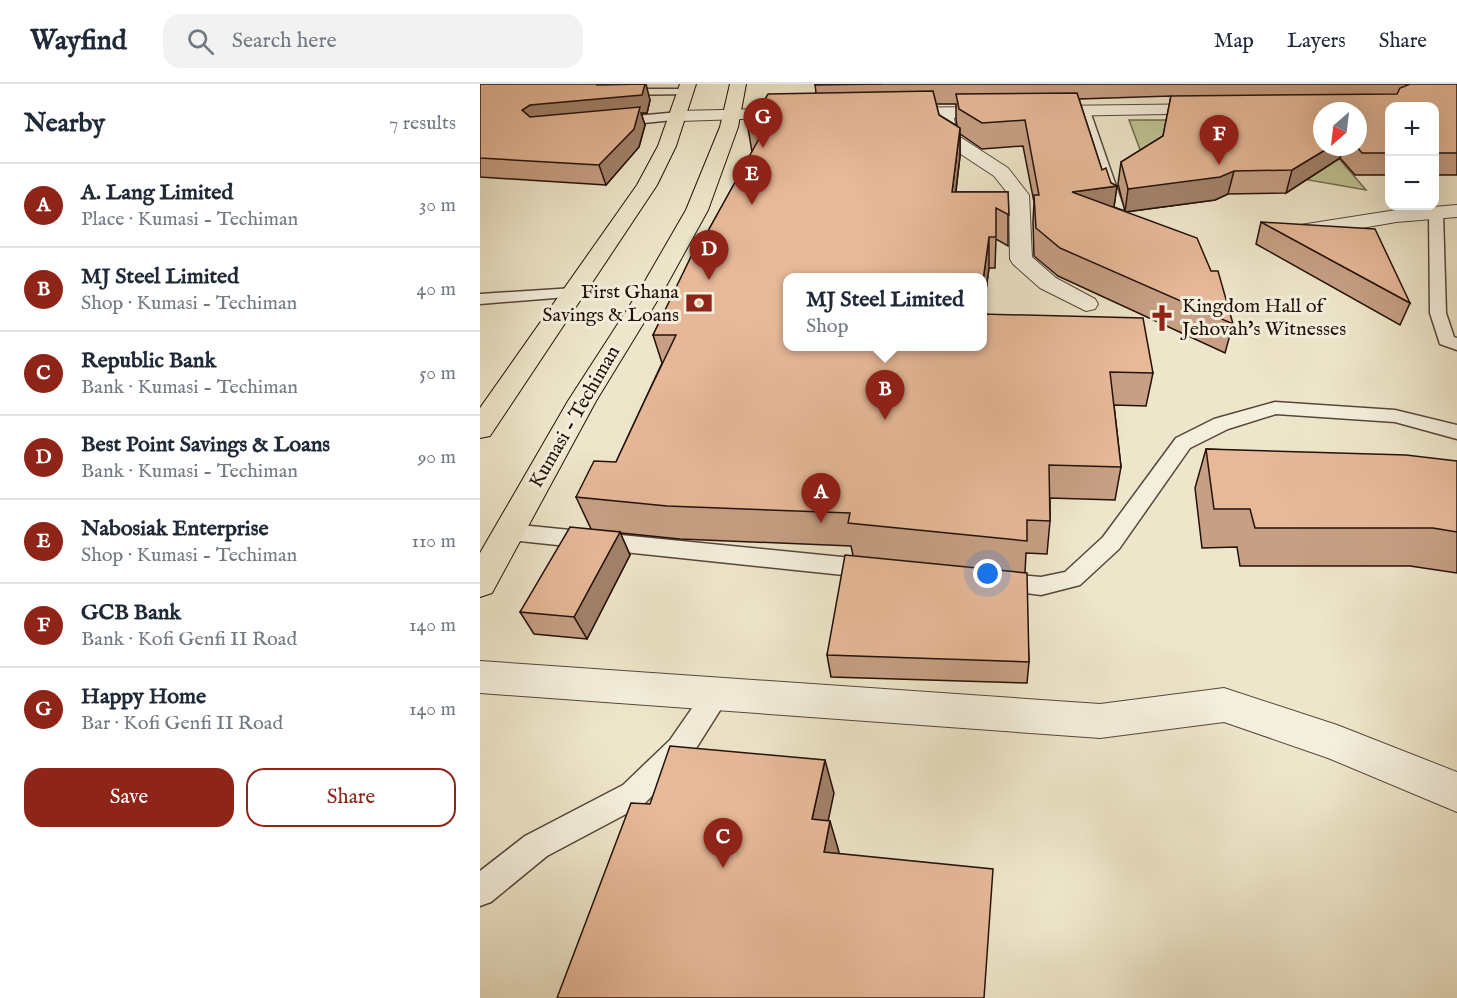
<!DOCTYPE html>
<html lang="en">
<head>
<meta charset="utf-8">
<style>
  body { margin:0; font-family:"IM FELL English",serif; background:#f2f2f3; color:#1f2937 }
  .controls { position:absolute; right:18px; top:18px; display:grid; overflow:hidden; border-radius:12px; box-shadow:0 6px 24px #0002 }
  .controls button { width:54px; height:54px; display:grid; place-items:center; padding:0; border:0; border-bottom:2px solid #e0e1e3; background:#fff; color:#1f2937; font:30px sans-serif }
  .compass { position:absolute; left:833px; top:18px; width:54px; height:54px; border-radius:50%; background:#fff; box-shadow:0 6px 24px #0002; rotate:208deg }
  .you { position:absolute; left:508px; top:490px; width:21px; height:21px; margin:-15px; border:4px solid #fff; border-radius:50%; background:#1a73e8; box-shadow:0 0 0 9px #1a73e833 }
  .badge { display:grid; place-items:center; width:39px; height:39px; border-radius:50%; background:#8f2418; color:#fff; font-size:20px; font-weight:700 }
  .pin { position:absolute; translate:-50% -50px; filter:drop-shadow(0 2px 3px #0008) }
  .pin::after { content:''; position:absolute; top:32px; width:21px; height:18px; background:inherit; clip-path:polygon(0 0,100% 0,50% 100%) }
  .popup { position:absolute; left:303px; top:189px; width:204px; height:78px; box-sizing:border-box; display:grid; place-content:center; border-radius:12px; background:#fff; filter:drop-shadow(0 2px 4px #0005); font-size:20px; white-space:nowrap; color:#747a83 }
  .popup b { font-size:22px; color:#1f2937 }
  .popup::after { content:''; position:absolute; left:50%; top:100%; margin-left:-12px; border:12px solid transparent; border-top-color:#fff }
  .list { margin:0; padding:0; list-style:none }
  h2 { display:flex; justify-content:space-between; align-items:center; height:78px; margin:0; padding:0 24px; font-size:26px }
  h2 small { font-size:20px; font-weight:400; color:#747a83 }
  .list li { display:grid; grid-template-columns:39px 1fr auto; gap:18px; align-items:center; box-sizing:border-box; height:84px; padding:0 24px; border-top:2px solid #e0e1e3 }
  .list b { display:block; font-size:22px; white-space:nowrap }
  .list p { margin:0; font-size:20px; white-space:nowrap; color:#747a83 }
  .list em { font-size:20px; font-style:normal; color:#747a83 }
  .actions { display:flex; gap:12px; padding:18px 24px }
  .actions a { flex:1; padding:14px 0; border:2px solid #8f2418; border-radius:18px; text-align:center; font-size:21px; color:#8f2418 }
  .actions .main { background:#8f2418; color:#fff }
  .icon { flex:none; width:33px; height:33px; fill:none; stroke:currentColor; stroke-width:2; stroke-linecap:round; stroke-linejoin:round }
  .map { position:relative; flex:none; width:977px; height:914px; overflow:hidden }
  header { display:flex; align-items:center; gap:36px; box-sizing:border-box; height:84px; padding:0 30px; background:#fff; border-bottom:2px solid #e0e1e3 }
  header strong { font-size:28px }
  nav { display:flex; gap:33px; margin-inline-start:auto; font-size:21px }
  .search { width:420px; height:54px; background:#f2f2f3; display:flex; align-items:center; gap:15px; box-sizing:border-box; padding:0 21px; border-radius:18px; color:#747a83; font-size:22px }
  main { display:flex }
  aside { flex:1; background:#fff }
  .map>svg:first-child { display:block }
  .green { fill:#bec393; stroke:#716a4e; stroke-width:1.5 }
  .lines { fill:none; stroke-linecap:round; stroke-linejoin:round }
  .lane-casing { stroke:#56463a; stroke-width:3 }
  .street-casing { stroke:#56463a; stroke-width:2 }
  .highway-casing { stroke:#24110a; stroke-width:2 }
  .lane { fill:#f4efdd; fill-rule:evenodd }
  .street { fill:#f4efdd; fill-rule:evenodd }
  .highway { fill:#eee6ca; fill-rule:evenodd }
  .wall { fill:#c79f84; stroke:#24110a; stroke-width:1.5; fill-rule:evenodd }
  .shaded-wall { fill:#a2826b; stroke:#24110a; stroke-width:1.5 }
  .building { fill:#e7b999; stroke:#24110a; stroke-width:1.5 }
  .labels { text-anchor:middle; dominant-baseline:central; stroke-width:6; stroke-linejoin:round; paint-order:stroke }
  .far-poi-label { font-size:20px; fill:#24110a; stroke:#f4efdd; text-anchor:end }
  .far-street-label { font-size:20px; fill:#24110a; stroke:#f4efdd }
</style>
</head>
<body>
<header>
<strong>Wayfind</strong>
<div class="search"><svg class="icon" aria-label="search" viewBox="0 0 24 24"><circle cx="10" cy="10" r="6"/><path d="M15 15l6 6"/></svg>Search here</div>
<nav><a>Map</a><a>Layers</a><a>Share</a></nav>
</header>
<main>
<aside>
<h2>Nearby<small>7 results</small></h2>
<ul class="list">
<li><span class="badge">A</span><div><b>A. Lang Limited</b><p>Place · Kumasi - Techiman</p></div><em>30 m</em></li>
<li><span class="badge">B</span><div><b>MJ Steel Limited</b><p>Shop · Kumasi - Techiman</p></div><em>40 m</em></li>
<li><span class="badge">C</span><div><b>Republic Bank</b><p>Bank · Kumasi - Techiman</p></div><em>50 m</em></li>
<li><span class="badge">D</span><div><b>Best Point Savings &amp; Loans</b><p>Bank · Kumasi - Techiman</p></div><em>90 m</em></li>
<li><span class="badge">E</span><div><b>Nabosiak Enterprise</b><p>Shop · Kumasi - Techiman</p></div><em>110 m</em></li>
<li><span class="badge">F</span><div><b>GCB Bank</b><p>Bank · Kofi Genfi II Road</p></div><em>140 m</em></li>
<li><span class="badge">G</span><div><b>Happy Home</b><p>Bar · Kofi Genfi II Road</p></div><em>140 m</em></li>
</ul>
<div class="actions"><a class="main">Save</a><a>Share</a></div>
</aside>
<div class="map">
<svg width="977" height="914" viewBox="0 0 977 914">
  <rect width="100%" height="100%" fill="#eee6ca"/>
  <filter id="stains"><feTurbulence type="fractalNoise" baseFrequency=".00333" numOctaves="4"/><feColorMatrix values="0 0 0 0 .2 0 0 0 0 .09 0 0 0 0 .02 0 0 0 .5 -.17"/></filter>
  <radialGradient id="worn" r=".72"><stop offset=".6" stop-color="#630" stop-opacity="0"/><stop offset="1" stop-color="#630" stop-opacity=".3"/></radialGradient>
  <g class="green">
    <path d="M649 36H704L662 71Z"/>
    <path d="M842 63H849L886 106 823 95Z"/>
  </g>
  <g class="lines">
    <defs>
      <g id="lane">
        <path d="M206 5 210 6V10L138 11 132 8 138 5Z"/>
        <path d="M604 23 610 27 644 125 642 128 637 129 630 125 598 27Z"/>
        <path d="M199 28 205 32 203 35 134 42 128 38 134 34Z"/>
        <path d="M956 125 963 129 966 229 974 253 977 254V266L960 260 950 229 949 129Z"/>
        <path d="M94 204 100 206 102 209 100 212 0 220V210Z"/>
        <path d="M795 318 915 326 977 341V355L915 338 796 330 748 345 710 364 639 465 600 501 561 511 509 504 505 498 509 492 517 489 561 493 585 488 623 453 696 354 734 335Z"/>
        <path d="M30 440 392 476 400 479 404 485 400 491 392 494 30 456 22 454 19 448 22 442Z"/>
        <path d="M235 601 244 604 248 612 244 620 210 674 163 721 67 772 11 818 0 822V787L45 752 143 701 190 656 226 604Z"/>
      </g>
      <g id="street">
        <path d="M734 20 743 25 740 29 474 34 477 51 528 84 549 111 552 173 576 194 615 215 618 220 615 225 606 227 560 204 533 180 530 175 529 111 514 92 461 57 456 34H413L404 29 413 24Z"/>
        <path d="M320 24 326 25 329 29 326 33 199 37 190 32 199 27Z"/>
        <path d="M977 121V133L916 138 814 156 806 154 803 149 806 144 814 142 916 126Z"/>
        <path d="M0 577 620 620 744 604 857 641 977 688V728L848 674 744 638 620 654 0 609Z"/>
      </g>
      <g id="highway">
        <path d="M200 0H216L196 62 177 101 10 352 0 354V324L157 101 178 62Z"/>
        <path d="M250 0H266L258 43 228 126 185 204 116 317 12 509 0 513V469L88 317 161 204 206 126 240 43Z"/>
      </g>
    </defs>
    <use href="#lane" class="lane-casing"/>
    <use href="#street" class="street-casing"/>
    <use href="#highway" class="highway-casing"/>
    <use href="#lane" class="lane"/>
    <use href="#street" class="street"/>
    <use href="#highway" class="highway"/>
  </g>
  <g class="wall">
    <path d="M0 0H132L170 16 167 29H161L165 41 159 63 126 101 0 93Z"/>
    <path d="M335 0H977V91H954V22H909V91H875L860 74 806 109 748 110 735 116 646 128 753 240 745 269 578 192 554 172 553 138 554 118 543 62 502 65 480 50V72L476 108H528V162L516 155 515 184H509L503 230 673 289 666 322 634 321 641 383 635 416 570 414V437L567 470 546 469 545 489 549 578 547 599 351 593 347 571 373 471 371 462 200 455 140 449 150 471 107 555 54 550 40 528 111 445 96 413 136 378 182 279 173 251 223 156 272 68 268 44 336 9ZM691 12 683 52 641 78 638 100 645 127 634 123 637 102 631 99 622 86 599 15ZM456 20H476V34L477 42 459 31ZM842 27 878 63H842Z"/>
    <path d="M781 138 930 219 920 241 776 160Z"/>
    <path d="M726 365 977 377V489L930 482H760L757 463 722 464 715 404Z"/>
  </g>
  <g class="shaded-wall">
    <path d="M117 0H121L125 14 166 0 170 16 167 29H161L165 41 159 63 126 101 119 81 57 39 42 26 50 21 117 1Z"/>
    <path d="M480 44V72L472 138V108Z"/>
    <path d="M850 63H864L860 74 806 109 812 86Z"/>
    <path d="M754 87 748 110 735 116 645 128 648 105Z"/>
    <path d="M637 102 633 129 592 108Z"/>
    <path d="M509 153V184L502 233V204Z"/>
    <path d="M140 448 150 471 107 555 94 533Z"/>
    <path d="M345 676 354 709 342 766 332 735Z"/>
    <path d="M350 737 359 768 354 797 344 768Z"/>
  </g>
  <g class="building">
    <path d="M0 0H117V1L165 0 162 11 50 21 42 26 50 33 160 23 154 45 119 81 0 74Z"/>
    <path d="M335 0H402L335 1Z"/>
    <path d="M926 0H976L977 1V69H954V22H909V69H882L877 63H878V27H842V63H850L812 86 754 87 740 93 648 105 641 78 683 52 691 12 917 10 920 4 928 1Z"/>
    <path d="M453 7 459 31 480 44 472 108H528L529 131 516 124V153H509L502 204V194H308V262H502V230L663 234 673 289 630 288 641 383 569 381 570 437 547 436V457L368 439 370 429 187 422 96 413 114 377 136 378 165 316 196 251H173L219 156H223L285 44H268L288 10Z"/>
    <path d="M597 9 622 86 626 84 631 99 637 102 592 108 717 154 731 187H738L753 240 580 164 556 144 554 111H559L545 36 502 39 479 25 476 10Z"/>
    <path d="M781 138 895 145 930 219Z"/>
    <path d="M726 365 926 371 977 377V448L953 444H775L770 425H734Z"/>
    <path d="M90 443 140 448 94 533 40 528Z"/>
    <path d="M365 471 547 489 549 578 347 571Z"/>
    <path d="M190 662 345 676 332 735 350 737 344 768 513 785 504 914H77L151 719 170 720Z"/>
  </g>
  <defs>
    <symbol id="bank-bare" viewBox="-9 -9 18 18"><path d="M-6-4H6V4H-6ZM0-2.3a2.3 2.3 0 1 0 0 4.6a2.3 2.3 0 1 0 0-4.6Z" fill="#8f2418" stroke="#f4efdd" stroke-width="2.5" paint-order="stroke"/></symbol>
    <symbol id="church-bare" viewBox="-9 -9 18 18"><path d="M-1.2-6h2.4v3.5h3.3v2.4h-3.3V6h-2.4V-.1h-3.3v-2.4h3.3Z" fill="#8f2418" stroke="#f4efdd" stroke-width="2.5" paint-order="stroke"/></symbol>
  </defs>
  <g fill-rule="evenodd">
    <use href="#bank-bare" x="200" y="200" width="38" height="38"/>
    <use href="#church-bare" x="663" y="215" width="38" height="38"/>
  </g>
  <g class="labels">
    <g class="far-poi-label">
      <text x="199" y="208">First Ghana<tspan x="199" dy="23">Savings &amp; Loans</tspan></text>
      <text x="702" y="222" text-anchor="start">Kingdom Hall of<tspan x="702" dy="23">Jehovah's Witnesses</tspan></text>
    </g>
    <g class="far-street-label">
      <text transform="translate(95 333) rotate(-60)">Kumasi - Techiman</text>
    </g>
  </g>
  <rect width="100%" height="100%" filter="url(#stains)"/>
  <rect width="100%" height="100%" fill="url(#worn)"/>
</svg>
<div class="controls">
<button>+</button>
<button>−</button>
</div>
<svg class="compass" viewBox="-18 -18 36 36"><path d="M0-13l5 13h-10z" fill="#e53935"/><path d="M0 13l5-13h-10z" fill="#747a83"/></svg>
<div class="you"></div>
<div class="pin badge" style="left:341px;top:439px">A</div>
<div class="pin badge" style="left:405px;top:336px">B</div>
<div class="popup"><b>MJ Steel Limited</b>Shop</div>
<div class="pin badge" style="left:243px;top:784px">C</div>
<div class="pin badge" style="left:229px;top:196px">D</div>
<div class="pin badge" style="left:272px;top:121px">E</div>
<div class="pin badge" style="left:739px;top:81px">F</div>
<div class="pin badge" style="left:283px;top:64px">G</div>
</div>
</main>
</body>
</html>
